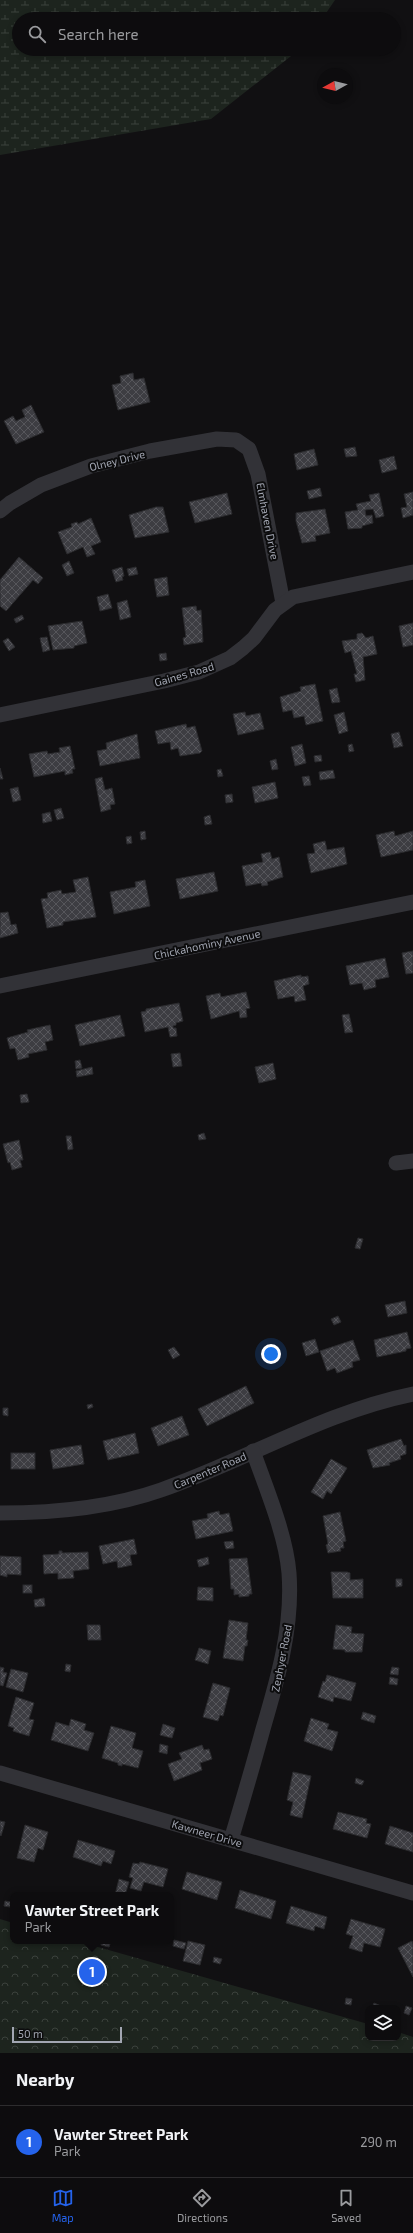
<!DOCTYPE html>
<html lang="en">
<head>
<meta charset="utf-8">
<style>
  body { margin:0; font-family:"Exo 2",sans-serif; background:#161517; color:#f1f3f6 }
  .controls { position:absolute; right:12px; bottom:12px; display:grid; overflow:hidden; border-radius:8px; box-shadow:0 2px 6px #0003 }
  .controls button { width:36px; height:36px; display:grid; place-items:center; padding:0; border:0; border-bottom:1px solid #2d2c2e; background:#0d0c0e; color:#f1f3f6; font:20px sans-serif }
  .compass { position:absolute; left:317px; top:68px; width:36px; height:36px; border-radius:50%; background:#0d0c0e; box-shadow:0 2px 6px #0003; rotate:262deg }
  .scale { position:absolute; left:12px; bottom:10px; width:110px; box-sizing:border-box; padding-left:4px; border:2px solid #a2a6b2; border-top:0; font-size:11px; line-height:14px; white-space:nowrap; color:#a2a6b2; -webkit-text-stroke:3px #0c0c0d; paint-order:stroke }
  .you { position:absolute; left:271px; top:1354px; width:14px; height:14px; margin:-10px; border:3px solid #fff; border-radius:50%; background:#1a73e8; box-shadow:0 0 0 6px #1a73e833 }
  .badge { display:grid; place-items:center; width:26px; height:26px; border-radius:50%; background:#2563eb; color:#fff; font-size:13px; font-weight:700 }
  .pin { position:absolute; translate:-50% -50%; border:2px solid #fff; box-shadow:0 1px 4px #0006 }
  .popup { position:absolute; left:10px; top:1892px; width:164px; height:52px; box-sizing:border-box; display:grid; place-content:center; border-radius:8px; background:#0d0c0e; filter:drop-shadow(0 1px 3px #0005); font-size:13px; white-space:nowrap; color:#9a9b9e }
  .popup b { font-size:15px; color:#f1f3f6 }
  .popup::after { content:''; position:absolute; left:50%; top:100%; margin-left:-8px; border:8px solid transparent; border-top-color:#0d0c0e }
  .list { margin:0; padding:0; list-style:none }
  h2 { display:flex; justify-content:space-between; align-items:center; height:52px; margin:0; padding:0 16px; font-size:17px }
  h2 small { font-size:13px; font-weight:400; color:#9a9b9e }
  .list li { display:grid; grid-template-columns:26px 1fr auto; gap:12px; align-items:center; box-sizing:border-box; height:72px; padding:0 16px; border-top:1px solid #2d2c2e }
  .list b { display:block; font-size:15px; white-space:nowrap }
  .list p { margin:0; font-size:13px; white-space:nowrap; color:#9a9b9e }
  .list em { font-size:13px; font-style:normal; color:#9a9b9e }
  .icon { flex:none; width:22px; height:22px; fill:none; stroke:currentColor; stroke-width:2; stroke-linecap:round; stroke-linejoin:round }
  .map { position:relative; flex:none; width:413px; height:2053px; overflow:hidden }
  .search { position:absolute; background:#0d0c0e; box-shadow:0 2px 6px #0003; left:12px; right:12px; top:12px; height:44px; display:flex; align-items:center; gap:10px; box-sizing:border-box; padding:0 14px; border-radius:22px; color:#9a9b9e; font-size:15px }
  .sheet { height:124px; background:#0d0c0e }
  nav { display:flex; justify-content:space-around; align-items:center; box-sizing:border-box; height:56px; border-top:1px solid #2d2c2e; background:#0d0c0e; font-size:11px; color:#9a9b9e }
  nav a { display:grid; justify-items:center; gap:2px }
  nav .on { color:#2563eb }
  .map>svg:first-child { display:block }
  .wetland { fill:url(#wetland-marsh) }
  .park { fill:url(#park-crowns) }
  .building { fill:url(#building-cross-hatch); stroke:#2b2b2e }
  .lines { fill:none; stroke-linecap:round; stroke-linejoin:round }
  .street { stroke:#323237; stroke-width:15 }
  .labels { text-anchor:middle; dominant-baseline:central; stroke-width:4; stroke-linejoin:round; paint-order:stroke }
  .street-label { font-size:11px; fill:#a2a6b2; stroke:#0c0c0d }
</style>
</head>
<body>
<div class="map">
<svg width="413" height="2053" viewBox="0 0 413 2053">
  <defs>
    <pattern id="wetland-marsh" width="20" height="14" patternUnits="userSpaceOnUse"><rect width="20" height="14" fill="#1d241e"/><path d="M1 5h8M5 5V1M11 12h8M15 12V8" fill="none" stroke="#3b413c"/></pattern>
    <pattern id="park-crowns" width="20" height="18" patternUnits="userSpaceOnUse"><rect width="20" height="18" fill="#1d241e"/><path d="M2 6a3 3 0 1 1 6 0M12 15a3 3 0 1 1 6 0" fill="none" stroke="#3b413c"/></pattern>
    <pattern id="building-cross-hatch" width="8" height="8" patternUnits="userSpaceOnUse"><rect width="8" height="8" fill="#3d3d42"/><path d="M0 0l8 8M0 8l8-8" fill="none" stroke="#56565b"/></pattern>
  </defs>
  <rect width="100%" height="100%" fill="#111012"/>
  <path class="wetland" d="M0 0H335L322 19H19V49H300L211 119 0 155Z"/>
  <path class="park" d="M0 1919 13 1923V1941H77L368 2024V2038H398V2032L413 2037V2053H0Z"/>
  <g class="building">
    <path d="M133 373 134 380 144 378 150 402 118 410 112 385 121 383 120 376Z"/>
    <path d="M31 405 44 432 16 444 4 421 13 416 16 421 25 417 22 410Z"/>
    <path d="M355 447 357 456 346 457 344 449Z"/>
    <path d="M314 449 318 465 297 470 294 454Z"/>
    <path d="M394 456 397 469 382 473 379 460Z"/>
    <path d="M320 488 322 496 309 499 307 491Z"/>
    <path d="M413 492V515L403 518 401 508 407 507 404 494Z"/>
    <path d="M227 493 232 514 195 523 189 502Z"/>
    <path d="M379 493 384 516 376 518 373 509 365 510 366 516 372 515 373 523 362 526V528L348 529 345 512 358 510 356 504 371 501 369 495Z"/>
    <path d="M156 507H163L169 532 135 538 129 515Z"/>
    <path d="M325 509 330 533 315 536 316 541 302 543 296 521V513Z"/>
    <path d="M91 518 101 542 91 546 95 554 87 557 83 547 67 554 58 532 72 527 71 524 77 522 78 524Z"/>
    <path d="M19 557 43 578 38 584 33 580 6 611 0 606V580Z"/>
    <path d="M69 561 74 573 67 576 62 565Z"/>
    <path d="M122 567 124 576 122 577 123 580 116 582 112 570Z"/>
    <path d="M136 567 138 574 129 576 127 569Z"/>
    <path d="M167 577 169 595 157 597 154 579Z"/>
    <path d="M108 594 112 608 100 611 97 597Z"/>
    <path d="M127 600 131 617 120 620 117 603Z"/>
    <path d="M196 606 197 611 201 610 203 642 184 645 183 638 186 637 182 608Z"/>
    <path d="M22 615 24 619 16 623 14 619Z"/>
    <path d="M82 621 87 643 74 646V648L53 650 48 626Z"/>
    <path d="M413 623V645L403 647 399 626Z"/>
    <path d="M362 633 366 638 373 636 377 654 363 657 365 680 356 682 354 674H357L351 651 345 653 342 641 357 639V634Z"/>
    <path d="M47 637 50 650 43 652 40 638Z"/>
    <path d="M8 638 15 647 9 651 3 641Z"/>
    <path d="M166 653 167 660 160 661 159 654Z"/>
    <path d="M315 684 323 721 306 725 304 716 294 718 292 710 283 712 280 697 301 691 300 687Z"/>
    <path d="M337 688 340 702 332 703 329 690Z"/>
    <path d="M245 712 246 716 260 713 264 729 238 735 233 714Z"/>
    <path d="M344 712 348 731 339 734 334 715Z"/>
    <path d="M186 724 187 728 195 726 202 751 200 753 180 756 178 748 171 750 170 742 158 744 155 731Z"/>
    <path d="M399 732 403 746 394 748 391 734Z"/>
    <path d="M137 734 140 758 100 766 97 751 107 749 106 743Z"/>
    <path d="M302 744 306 763 295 766 291 747Z"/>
    <path d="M352 744 354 751 349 752 348 745Z"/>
    <path d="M70 746 75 769H72L73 773 65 775V771L34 777 29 754 47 751 48 754 60 752 59 748Z"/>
    <path d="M321 755 322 761 315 762 314 756Z"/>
    <path d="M276 759 278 769 272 770 270 761Z"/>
    <path d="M0 768 3 779H0Z"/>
    <path d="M221 769 223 776 218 777 217 770Z"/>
    <path d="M333 770 335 778 320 780 319 772Z"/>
    <path d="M309 776 311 785 304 786 302 777Z"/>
    <path d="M102 777 105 790 112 788 115 804 110 805 111 809 101 812 95 779Z"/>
    <path d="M275 782 278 798 255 803 252 787Z"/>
    <path d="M18 787 21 800 13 802 10 789Z"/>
    <path d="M232 794 233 802 226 803 225 795Z"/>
    <path d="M61 808 64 818 57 820 54 810Z"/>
    <path d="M50 812 52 821 43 823 42 814Z"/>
    <path d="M210 815 212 824 205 825 204 817Z"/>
    <path d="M145 831 146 839 141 840 140 832Z"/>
    <path d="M394 831 395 836 413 831V850L381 857 376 835Z"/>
    <path d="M131 836 132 843 127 844 126 837Z"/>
    <path d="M325 841 327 850 344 847 347 864 311 873 307 854 315 853 313 844Z"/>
    <path d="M270 852 272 859 279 857 283 877 267 882 268 885 262 886 261 883 246 886 242 866 263 862 261 854Z"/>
    <path d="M214 872 218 891 180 899 176 879Z"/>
    <path d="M88 877 96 917 63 922V925L47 928 41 899 48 898 47 893 61 890 62 894 76 892 73 880Z"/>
    <path d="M145 880 150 906 114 914 110 892 136 887 135 882Z"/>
    <path d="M8 912 11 925 16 924 18 933 0 938V913Z"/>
    <path d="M413 951V973L406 974 402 953Z"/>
    <path d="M385 958 389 977 375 980 376 987 364 990 362 983 350 985 346 966Z"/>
    <path d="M301 975V977L308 976 309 984 303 986 306 1000 295 1002 294 996 278 999 274 981Z"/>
    <path d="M246 992 250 1008 246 1009 247 1017 240 1018 239 1011 211 1019 206 996 220 993 221 997Z"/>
    <path d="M179 1003 183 1021 176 1023V1025L173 1026V1028H176L177 1036 170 1037 168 1027 145 1032 141 1012 146 1011V1009Z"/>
    <path d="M349 1014 353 1032 345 1033 342 1015Z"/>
    <path d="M120 1015 125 1036 80 1046 75 1025Z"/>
    <path d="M50 1025 53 1040 45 1042 47 1050 28 1054 29 1057 18 1060 15 1048 10 1049 7 1038 28 1032 27 1030Z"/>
    <path d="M180 1053 182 1066 173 1067 171 1054Z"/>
    <path d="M80 1060 82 1068 76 1069 75 1061Z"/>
    <path d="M273 1063 276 1079 259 1083 255 1067Z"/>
    <path d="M92 1067 93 1074 77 1077 76 1071Z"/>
    <path d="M27 1094 29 1102 21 1103 20 1095Z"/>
    <path d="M204 1133 206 1139 199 1140 198 1135Z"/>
    <path d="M66 1136H71L73 1149 68 1150Z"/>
    <path d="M19 1140 23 1160H20L22 1167 12 1170 10 1162 8 1163 3 1144Z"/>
    <path d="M358 1238 363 1239 360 1249 355 1248Z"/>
    <path d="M405 1301 407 1313 388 1317 385 1305Z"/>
    <path d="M338 1316 341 1322 334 1325 331 1319Z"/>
    <path d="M407 1332 411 1348 406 1349V1351L377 1357 374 1340Z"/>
    <path d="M315 1339 319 1352 306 1356 302 1343Z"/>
    <path d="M353 1340 360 1360 352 1362 353 1367 337 1373 335 1368 327 1371 320 1351Z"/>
    <path d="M174 1347 180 1355 173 1359 168 1350Z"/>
    <path d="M246 1386 254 1403 207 1426 198 1409Z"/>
    <path d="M92 1404 93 1407 88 1409 87 1405Z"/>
    <path d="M3 1408H8V1416L3 1415Z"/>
    <path d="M182 1416 189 1435 158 1446 151 1428Z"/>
    <path d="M135 1433 139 1453 108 1460 103 1441Z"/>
    <path d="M401 1439 404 1446 406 1445V1454L400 1456 401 1459 389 1463 390 1465 373 1468 367 1450Z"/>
    <path d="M81 1445 84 1464 53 1469 50 1450Z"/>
    <rect x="11" y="1453" width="24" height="16"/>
    <path d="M331 1459 347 1468 331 1494 327 1491 323 1499 311 1492Z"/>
    <path d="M219 1511 220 1515 229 1513 233 1531 196 1539 192 1521 208 1518 207 1514Z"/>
    <path d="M340 1512 346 1541 343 1542 344 1548H340L341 1551 328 1553 326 1545 328 1544 323 1516Z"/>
    <path d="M134 1539 137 1554 130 1555 132 1565 118 1568 117 1561 103 1564 99 1546Z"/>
    <path d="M233 1541 234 1548 226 1549 224 1542Z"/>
    <path d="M59 1551H62V1553L88 1552 89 1569 73 1571 74 1578 58 1579V1573L44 1574 43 1555 59 1554Z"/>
    <path d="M0 1556 21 1557V1575L7 1574V1577L0 1575Z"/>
    <path d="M208 1557 209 1564 199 1567 197 1560Z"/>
    <path d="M247 1558 252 1594H249V1596L239 1597V1594L234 1595V1589H231L229 1559Z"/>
    <path d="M331 1572H347L350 1573V1580L363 1579V1598H333Z"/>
    <path d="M396 1579H402V1586L396 1587Z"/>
    <rect x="23" y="1585" width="9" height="8"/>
    <path d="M198 1587 213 1588V1601L197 1600Z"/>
    <path d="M44 1598 45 1606 35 1607 34 1600Z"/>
    <path d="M229 1620 248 1623 246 1640H248L247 1646H245L243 1661 223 1658Z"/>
    <path d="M87 1625H100L101 1640H88Z"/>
    <path d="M336 1625 352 1627 351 1633 364 1634 362 1652H345V1650L333 1649Z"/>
    <path d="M199 1648 211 1651 208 1664 195 1660Z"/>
    <path d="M66 1664 71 1665 70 1672 65 1671Z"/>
    <path d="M0 1667 4 1668 3 1672 7 1673 3 1686 0 1685Z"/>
    <path d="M392 1667 399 1668 398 1675 390 1674Z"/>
    <path d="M11 1669 28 1673 23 1692 6 1687Z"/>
    <path d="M327 1675 356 1683 351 1701 334 1697 333 1702 318 1697 323 1681 325 1682Z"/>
    <path d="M390 1677 398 1679 397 1685 389 1684Z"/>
    <path d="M213 1683 230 1688 223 1716 220 1715 218 1721 203 1717Z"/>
    <path d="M16 1697 34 1703 29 1719 34 1720 29 1736 13 1731 14 1728 8 1726Z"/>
    <path d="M363 1712 376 1716 374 1723 361 1719Z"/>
    <path d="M311 1718 329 1724 327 1729 338 1732 332 1751 304 1741Z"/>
    <path d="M71 1719 86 1724 84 1730 94 1733 88 1751 51 1740 56 1722 69 1726Z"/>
    <path d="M163 1724 175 1728 172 1738 160 1735Z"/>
    <path d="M111 1726 136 1733 132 1748 143 1751 138 1768 122 1764V1766L118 1765V1763L102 1758Z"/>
    <path d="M160 1744 168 1746 167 1754 159 1752Z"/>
    <path d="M202 1745 204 1750 209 1749 212 1759 200 1763 202 1770 174 1781 168 1764 182 1759 179 1753Z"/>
    <path d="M293 1772 311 1776 302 1818 290 1815 293 1802 287 1800Z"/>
    <path d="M356 1778 364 1781 362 1785 355 1783Z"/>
    <path d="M338 1812 367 1819 366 1823 371 1824 367 1838 333 1829Z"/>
    <path d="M0 1821 5 1822 1 1836 0 1835Z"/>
    <path d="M25 1825 48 1832 43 1850 38 1848 34 1862 17 1858Z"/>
    <path d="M390 1826 413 1833V1852L385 1844Z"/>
    <path d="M78 1840 115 1851 111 1864 103 1861 101 1866 73 1857Z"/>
    <path d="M140 1862 168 1869 163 1887 144 1882 141 1891 130 1888 133 1878 129 1877 133 1863 139 1864Z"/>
    <path d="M187 1872 222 1882 217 1900 182 1889Z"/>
    <path d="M119 1879 129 1882 125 1895H115Z"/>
    <path d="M240 1890 276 1901 271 1919 235 1908Z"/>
    <path d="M5 1901 11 1902 10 1907 4 1906Z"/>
    <path d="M291 1906 327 1917 324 1929 315 1926 314 1931 286 1923Z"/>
    <path d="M351 1919 385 1929 380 1947 364 1943 362 1952 349 1948 353 1936 346 1934Z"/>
    <path d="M174 1940 186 1943 184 1949 173 1946Z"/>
    <path d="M102 1941H111L109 1947 101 1945Z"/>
    <path d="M188 1941 205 1945 200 1965 183 1961Z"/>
    <path d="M412 1941 413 1944V1977L398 1948Z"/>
    <path d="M214 1957 222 1959 220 1964 213 1962Z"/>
    <path d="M346 1998 352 1999 351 2005 345 2004Z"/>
    <path d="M374 2003 381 2006 380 2008H372Z"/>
    <path d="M406 2006 412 2008 409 2015 404 2013Z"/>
  </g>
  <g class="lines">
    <g class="street">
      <path d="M0 511 10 503 41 485 91 466 150 451 217 439 236 440 249 449 258 474 283 603"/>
      <path d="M0 715 164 681 199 672 230 658 243 648 254 638 275 610 293 597 413 572"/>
      <path d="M0 986 413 902"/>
      <path d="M396 1163 413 1161"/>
      <path d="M0 1513C54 1513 110 1508 161 1490 247 1460 324 1412 413 1394"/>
      <path d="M0 1773 413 1893"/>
      <path d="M231 1840C242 1803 253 1766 263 1729 278 1678 293 1627 289 1573 286 1535 266 1488 253 1451"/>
    </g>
  </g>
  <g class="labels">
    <g class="street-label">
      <text transform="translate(117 460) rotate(-14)">Olney Drive</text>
      <text transform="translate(268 521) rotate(79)">Elmhaven Drive</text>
      <text transform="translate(184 674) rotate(-16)">Gaines Road</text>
      <text transform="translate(207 944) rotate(-12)">Chickahominy Avenue</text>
      <text transform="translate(210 1470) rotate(-23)">Carpenter Road</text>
      <text transform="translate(281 1658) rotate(-79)">Zephyer Road</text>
      <text transform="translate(207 1833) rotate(16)">Kawneer Drive</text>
    </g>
  </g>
</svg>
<div class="controls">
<button><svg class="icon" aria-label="layers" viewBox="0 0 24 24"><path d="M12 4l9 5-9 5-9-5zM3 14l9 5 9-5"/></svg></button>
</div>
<svg class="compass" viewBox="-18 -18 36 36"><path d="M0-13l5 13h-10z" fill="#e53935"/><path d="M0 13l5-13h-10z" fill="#9a9b9e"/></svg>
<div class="scale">50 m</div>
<div class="you"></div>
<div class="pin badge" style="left:92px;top:1972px">1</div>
<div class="popup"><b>Vawter Street Park</b>Park</div>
<div class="search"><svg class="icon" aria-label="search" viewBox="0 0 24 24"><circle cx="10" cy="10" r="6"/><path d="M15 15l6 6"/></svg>Search here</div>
</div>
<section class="sheet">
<h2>Nearby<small></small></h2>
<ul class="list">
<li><span class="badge">1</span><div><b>Vawter Street Park</b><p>Park</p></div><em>290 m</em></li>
</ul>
</section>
<nav>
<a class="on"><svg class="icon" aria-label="map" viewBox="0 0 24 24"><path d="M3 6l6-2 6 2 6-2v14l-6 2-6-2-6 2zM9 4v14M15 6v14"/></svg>Map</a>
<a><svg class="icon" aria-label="directions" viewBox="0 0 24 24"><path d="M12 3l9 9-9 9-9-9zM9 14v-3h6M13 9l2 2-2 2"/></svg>Directions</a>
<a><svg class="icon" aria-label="saved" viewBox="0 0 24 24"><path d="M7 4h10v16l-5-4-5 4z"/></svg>Saved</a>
</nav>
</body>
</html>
